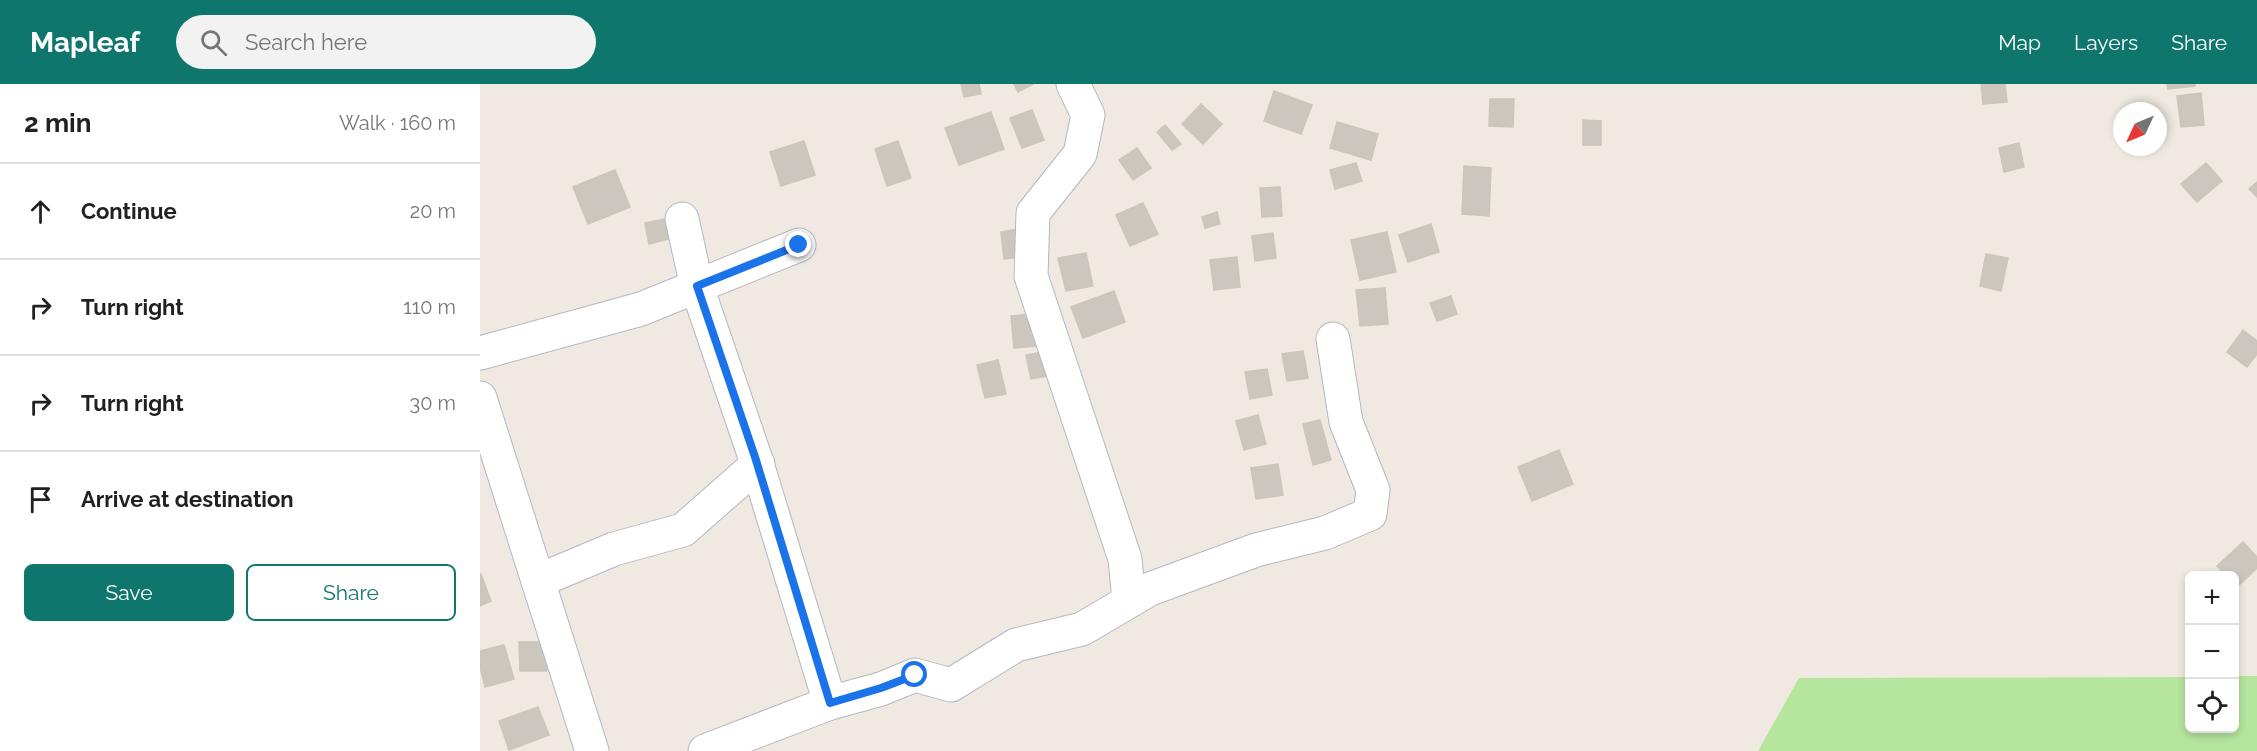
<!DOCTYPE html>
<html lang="en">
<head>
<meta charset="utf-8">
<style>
  body { margin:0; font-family:Raleway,sans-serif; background:#f2f2f2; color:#202124 }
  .controls { position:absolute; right:18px; bottom:18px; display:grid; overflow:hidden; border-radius:9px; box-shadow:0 3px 9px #0003 }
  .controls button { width:54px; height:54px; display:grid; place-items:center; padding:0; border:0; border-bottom:2px solid #e0e0e0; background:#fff; color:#202124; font:30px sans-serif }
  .compass { position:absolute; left:1633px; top:18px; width:54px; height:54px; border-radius:50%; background:#fff; box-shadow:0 3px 9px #0003; rotate:226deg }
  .stop { position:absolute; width:18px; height:18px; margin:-14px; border:4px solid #1a73e8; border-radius:50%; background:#fff }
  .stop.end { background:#1a73e8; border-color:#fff; box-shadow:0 2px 6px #0008 }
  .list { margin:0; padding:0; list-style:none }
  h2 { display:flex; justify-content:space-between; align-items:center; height:78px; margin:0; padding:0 24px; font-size:26px }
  h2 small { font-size:20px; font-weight:400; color:#757577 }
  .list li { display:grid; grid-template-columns:39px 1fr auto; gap:18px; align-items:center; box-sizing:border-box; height:96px; padding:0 24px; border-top:2px solid #e0e0e0 }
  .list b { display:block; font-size:22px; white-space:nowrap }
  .list em { font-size:20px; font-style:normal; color:#757577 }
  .actions { display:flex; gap:12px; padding:18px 24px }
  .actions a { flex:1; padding:14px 0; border:2px solid #0f766e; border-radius:9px; text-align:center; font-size:21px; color:#0f766e }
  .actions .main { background:#0f766e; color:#fff }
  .icon { flex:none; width:33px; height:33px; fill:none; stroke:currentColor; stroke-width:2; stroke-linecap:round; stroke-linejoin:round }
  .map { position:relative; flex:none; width:1777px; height:667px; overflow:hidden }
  header { display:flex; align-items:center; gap:36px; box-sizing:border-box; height:84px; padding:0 30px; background:#0f766e; color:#fff }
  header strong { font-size:28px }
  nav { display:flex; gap:33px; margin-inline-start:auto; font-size:21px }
  .search { width:420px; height:54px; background:#f2f2f2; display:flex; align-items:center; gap:15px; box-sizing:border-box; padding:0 21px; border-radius:33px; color:#757577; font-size:22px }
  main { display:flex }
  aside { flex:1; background:#fff }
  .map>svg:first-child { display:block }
  .green { fill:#b6e59e }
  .building { fill:#cbc7bf; stroke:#cbc5ba; stroke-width:1.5 }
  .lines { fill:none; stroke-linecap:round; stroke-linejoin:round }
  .minor-casing { stroke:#b4b7c1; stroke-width:35 }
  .minor { stroke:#fff; stroke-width:33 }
  .route { stroke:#1a73e8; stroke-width:8 }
</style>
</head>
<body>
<header>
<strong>Mapleaf</strong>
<div class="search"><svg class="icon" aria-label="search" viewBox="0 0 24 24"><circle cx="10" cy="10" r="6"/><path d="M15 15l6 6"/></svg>Search here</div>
<nav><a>Map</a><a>Layers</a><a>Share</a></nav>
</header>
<main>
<aside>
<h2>2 min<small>Walk · 160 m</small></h2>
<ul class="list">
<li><svg class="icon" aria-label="ahead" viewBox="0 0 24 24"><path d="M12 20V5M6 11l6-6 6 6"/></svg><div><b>Continue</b></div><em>20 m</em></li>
<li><svg class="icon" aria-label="right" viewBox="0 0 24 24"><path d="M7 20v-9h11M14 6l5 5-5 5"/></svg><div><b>Turn right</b></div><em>110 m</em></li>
<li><svg class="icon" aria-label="right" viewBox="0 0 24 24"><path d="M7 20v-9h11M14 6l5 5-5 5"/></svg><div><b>Turn right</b></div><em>30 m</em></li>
<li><svg class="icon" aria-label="arrive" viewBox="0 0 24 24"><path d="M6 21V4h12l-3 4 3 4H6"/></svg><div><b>Arrive at destination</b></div></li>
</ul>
<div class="actions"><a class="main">Save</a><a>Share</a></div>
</aside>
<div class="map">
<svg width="1777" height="667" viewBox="0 0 1777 667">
  <rect width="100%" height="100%" fill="#efe9e1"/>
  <path class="green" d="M1755 592H1777V667H1278L1319 594 1709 593 1710 644H1754Z"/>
  <g class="building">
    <path d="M481 0H499L501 10 484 13Z"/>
    <path d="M534 0H553L538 8Z"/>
    <path d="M1501 0H1525L1527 18 1503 20Z"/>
    <path d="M1687 0H1715V2L1688 5Z"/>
    <path d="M794 7 832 21 821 50 784 37Z"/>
    <path d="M1721 9 1724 41 1701 43 1697 12Z"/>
    <path d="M1010 15H1034L1033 43 1009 42Z"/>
    <path d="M721 20 742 40 723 60 702 40Z"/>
    <path d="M552 26 564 56 542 64 530 34Z"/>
    <path d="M511 28 524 65 479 81 465 44Z"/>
    <path d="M1103 36 1121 37V61H1103Z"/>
    <path d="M857 38 898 50 891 76 850 64Z"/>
    <path d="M685 41 701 60 692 66 677 48Z"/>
    <path d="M324 57 335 91 301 102 290 68Z"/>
    <path d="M418 57 431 94 407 102 395 65Z"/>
    <path d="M1539 59 1544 83 1524 88 1519 64Z"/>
    <path d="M657 64 671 84 653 96 639 76Z"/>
    <path d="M876 79 882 97 855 105 850 86Z"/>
    <path d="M1726 79 1742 97 1717 118 1701 100Z"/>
    <path d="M984 82 1011 84 1009 132 982 130Z"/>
    <path d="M135 86 150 123 108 140 93 103Z"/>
    <path d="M1777 98V113L1769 105Z"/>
    <path d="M800 103 802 132 782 133 780 104Z"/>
    <path d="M663 119 678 150 650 162 636 131Z"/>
    <path d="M737 128 740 140 725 144 722 133Z"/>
    <path d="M185 135 189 155 169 160 165 139Z"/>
    <path d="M951 140 959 168 928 178 919 151Z"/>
    <path d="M538 145 542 173 524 175 521 148Z"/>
    <path d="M907 148 916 188 880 196 871 156Z"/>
    <path d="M793 149 796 174 775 177 772 152Z"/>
    <path d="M606 169 613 202 586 207 578 174Z"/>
    <path d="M1506 170 1528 174 1521 207 1500 202Z"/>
    <path d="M757 173 760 203 734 206 730 176Z"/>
    <path d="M905 204 908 240 880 242 876 206Z"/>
    <path d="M634 207 645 238 603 254 591 223Z"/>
    <path d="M971 212 977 230 957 237 950 219Z"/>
    <path d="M554 230 557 262 534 264 531 232Z"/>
    <path d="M1763 246 1777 257V270L1767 283 1747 268Z"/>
    <path d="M568 267 573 291 551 295 546 271Z"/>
    <path d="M823 267 828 294 807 297 802 270Z"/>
    <path d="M518 276 526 310 505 314 497 281Z"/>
    <path d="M787 285 792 311 770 315 765 288Z"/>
    <path d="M778 331 786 360 764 366 756 337Z"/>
    <path d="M840 336 851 376 833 381 823 340Z"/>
    <path d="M1079 366 1093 400 1052 417 1038 383Z"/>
    <path d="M798 380 803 411 776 415 771 384Z"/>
    <path d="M1763 458 1777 473V484L1757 503 1754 500V492H1747L1737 482Z"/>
    <path d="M1 490 11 517 0 522V491Z"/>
    <path d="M39 558H66L67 587H40Z"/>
    <path d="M24 561 34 595 5 603 0 583V567Z"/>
    <path d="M58 623 69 651 29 666 19 637Z"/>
  </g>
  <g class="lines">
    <defs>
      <g id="minor">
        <path d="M593 0 608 31 600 70 553 129 551 192 645 475 649 517"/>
        <path d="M202 135 217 203 275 373 350 619 401 605 435 591 471 601 536 561 602 545 670 505 776 466 845 449 890 430 893 406 866 338 853 255"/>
        <path d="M0 269 161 225 319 161"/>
        <path d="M0 314 58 497"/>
        <path d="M112 667 58 497 134 465 203 446 278 380"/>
        <path d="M225 667 350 619"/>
      </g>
    </defs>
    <use href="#minor" class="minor-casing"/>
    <use href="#minor" class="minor"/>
  </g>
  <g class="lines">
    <path class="route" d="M319 161 217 202 275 373 350 619 401 604 435 591"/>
  </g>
</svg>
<div class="controls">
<button>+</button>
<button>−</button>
<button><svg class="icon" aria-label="locate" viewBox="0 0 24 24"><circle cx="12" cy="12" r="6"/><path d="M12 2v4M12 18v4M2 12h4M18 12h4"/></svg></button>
</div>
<svg class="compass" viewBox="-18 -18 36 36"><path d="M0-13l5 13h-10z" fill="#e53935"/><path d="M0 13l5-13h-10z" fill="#757577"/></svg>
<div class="stop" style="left:435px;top:591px"></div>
<div class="stop end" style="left:319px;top:161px"></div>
</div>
</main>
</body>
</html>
